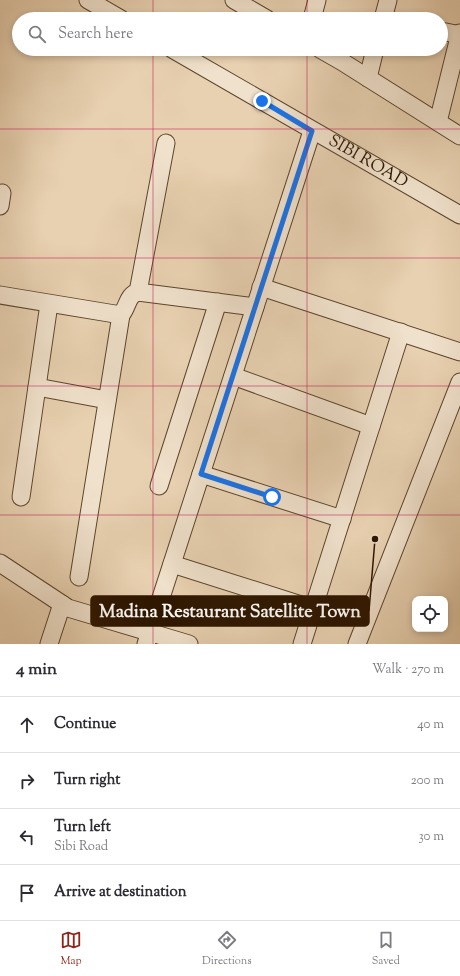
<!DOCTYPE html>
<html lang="en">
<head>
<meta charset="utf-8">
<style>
  body { margin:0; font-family:"Sorts Mill Goudy",serif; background:#f7f7f7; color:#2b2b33 }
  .controls { position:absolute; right:12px; bottom:12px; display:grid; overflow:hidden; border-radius:8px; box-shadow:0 2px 6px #0003 }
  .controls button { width:36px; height:36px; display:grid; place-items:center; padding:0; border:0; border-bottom:1px solid #e1e1e2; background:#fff; color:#2b2b33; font:20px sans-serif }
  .stop { position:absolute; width:12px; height:12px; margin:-9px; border:3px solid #1a73e8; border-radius:50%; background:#fff }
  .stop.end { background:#1a73e8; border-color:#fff; box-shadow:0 1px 4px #0008 }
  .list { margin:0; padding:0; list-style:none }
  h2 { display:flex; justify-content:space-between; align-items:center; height:52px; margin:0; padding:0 16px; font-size:17px }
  h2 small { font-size:13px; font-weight:400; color:#7c7c81 }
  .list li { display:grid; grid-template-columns:26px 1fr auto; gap:12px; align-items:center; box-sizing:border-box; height:56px; padding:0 16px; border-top:1px solid #e1e1e2 }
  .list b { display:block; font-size:15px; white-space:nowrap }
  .list p { margin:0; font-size:13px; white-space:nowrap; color:#7c7c81 }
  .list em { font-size:13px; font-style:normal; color:#7c7c81 }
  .icon { flex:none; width:22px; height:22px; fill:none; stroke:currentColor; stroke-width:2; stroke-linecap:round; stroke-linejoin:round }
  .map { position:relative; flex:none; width:460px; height:644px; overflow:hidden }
  .search { position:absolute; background:#fff; box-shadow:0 2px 6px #0003; left:12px; right:12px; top:12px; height:44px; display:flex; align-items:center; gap:10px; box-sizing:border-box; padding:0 14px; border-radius:22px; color:#7c7c81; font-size:15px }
  .sheet { height:276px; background:#fff }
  nav { display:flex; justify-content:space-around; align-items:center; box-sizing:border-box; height:56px; border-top:1px solid #e1e1e2; background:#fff; font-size:11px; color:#7c7c81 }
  nav a { display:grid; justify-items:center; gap:2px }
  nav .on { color:#8f2418 }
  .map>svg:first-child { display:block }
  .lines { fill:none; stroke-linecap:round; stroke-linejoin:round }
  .minor-casing { stroke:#5c452c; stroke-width:19 }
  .minor { stroke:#f0e1cc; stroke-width:17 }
  .route { stroke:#1a73e8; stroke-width:5 }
  .grid { fill:none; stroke:#c2185b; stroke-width:1; stroke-opacity:0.55 }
  .labels { text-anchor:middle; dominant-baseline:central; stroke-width:3; stroke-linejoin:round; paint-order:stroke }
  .street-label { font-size:17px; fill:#2d1600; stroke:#f0e1cc }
  .leader { fill:none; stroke:#2d1600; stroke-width:1.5 }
  .callout-dot { fill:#2d1600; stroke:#f0e1cc; stroke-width:1.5 }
  .callout { fill:#2d1600; stroke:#2d1600; stroke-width:1.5 }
  .callout-label { font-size:18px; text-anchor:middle; font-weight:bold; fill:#fff }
</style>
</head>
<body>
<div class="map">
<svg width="460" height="644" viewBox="0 0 460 644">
  <rect width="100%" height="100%" fill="#e8d1b1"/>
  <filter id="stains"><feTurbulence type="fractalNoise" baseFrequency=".005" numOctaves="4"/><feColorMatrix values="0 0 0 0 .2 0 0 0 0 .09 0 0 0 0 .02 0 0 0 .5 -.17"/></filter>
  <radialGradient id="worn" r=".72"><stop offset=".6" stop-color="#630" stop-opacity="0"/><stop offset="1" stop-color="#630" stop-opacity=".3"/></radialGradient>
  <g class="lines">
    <defs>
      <g id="minor">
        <path d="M88 0 121 19"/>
        <path d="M234 0 267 19"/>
        <path d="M312 19 317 0"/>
        <path d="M383 19 388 0"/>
        <path d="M441 31 460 35"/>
        <path id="s1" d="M172 49 460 215"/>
        <path d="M320 49 341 61 460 136"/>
        <path d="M368 78 375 49"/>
        <path d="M438 122 460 33"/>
        <path d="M0 206 2 193"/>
        <path d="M261 287 460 352"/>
        <path d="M138 292 166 143"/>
        <path d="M0 295 121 315"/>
        <path d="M233 376 371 426"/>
        <path d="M37 387 107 400"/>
        <path d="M201 474 342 519"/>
        <path d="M159 486 218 302"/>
        <path d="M21 497 49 304"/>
        <path d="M0 563 68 608 189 644"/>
        <path d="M172 564 314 609"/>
        <path d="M79 577 121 315C128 307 127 295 138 292L255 307"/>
        <path d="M49 644 62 604"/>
        <path d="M146 644 312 131"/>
        <path d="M302 644 401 332"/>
        <path d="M357 644 460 382"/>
      </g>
    </defs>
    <use href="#minor" class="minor-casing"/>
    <use href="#minor" class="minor"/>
  </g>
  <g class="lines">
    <path class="route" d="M262 101 312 131 201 474 272 497"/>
  </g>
  <path class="grid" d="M153 0V19M307 0V19M153 49V644M307 49V644M0 129H460M0 258H460M0 386H460M0 515H460"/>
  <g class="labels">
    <g class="street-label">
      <text stroke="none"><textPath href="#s1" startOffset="226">SIBI ROAD</textPath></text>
    </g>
  </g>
  <path class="leader" d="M375 539L369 611"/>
  <circle class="callout-dot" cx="375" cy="539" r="4"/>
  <rect class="callout" x="91" y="596" width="278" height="30" rx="4"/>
  <g class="callout-label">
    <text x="230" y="617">Madina Restaurant Satellite Town</text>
  </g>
  <rect width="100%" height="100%" filter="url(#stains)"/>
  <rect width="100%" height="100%" fill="url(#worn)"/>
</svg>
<div class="controls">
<button><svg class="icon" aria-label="locate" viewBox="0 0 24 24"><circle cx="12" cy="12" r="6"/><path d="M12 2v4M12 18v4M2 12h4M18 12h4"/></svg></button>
</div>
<div class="stop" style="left:272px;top:497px"></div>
<div class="stop end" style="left:262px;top:101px"></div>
<div class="search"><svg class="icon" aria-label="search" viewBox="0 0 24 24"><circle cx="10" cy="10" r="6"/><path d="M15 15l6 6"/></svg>Search here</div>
</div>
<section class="sheet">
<h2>4 min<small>Walk · 270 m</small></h2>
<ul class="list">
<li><svg class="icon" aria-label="ahead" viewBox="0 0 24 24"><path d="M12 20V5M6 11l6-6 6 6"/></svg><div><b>Continue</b></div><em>40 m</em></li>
<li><svg class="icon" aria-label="right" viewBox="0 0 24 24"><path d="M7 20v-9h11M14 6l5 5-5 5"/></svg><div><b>Turn right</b></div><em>200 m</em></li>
<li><svg class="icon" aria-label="left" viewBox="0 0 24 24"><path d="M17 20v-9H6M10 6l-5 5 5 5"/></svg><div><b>Turn left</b><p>Sibi Road</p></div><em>30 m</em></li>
<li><svg class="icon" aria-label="arrive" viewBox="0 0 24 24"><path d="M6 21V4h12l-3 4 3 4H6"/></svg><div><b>Arrive at destination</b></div></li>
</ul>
</section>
<nav>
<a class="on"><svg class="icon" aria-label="map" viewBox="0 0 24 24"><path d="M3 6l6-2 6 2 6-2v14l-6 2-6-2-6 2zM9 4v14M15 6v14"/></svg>Map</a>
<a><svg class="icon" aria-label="directions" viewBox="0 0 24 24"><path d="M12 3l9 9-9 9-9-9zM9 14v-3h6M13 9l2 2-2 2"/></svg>Directions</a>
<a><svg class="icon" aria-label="saved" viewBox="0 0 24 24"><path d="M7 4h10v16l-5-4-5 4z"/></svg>Saved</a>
</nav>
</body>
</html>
